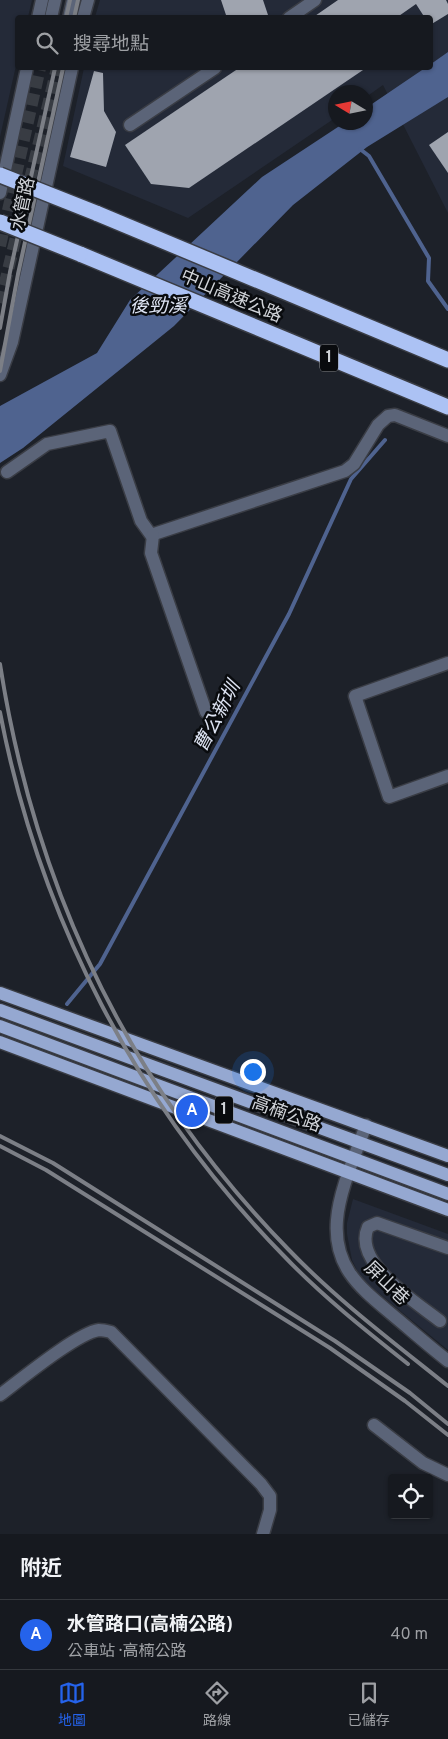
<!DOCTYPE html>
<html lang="zh-TW">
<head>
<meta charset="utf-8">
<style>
  body { margin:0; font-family:Overpass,"Noto Sans TC",sans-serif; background:#23262c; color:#f1f3f6 }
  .controls { position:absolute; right:15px; bottom:15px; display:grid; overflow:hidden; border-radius:5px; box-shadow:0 1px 4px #0004 }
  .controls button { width:45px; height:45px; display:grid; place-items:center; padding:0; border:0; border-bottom:1px solid #35383d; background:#16191f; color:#f1f3f6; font:25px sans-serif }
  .compass { position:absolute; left:328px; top:85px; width:45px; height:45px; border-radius:50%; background:#16191f; box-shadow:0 1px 4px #0004; rotate:280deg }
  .you { position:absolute; left:252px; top:1071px; width:18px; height:18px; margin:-12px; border:4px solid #fff; border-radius:50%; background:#1a73e8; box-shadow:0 0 0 8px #1a73e833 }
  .badge { display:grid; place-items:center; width:32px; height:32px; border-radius:50%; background:#2563eb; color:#fff; font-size:16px; font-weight:700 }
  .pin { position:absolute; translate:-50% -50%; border:2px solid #fff; box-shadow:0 1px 5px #0006 }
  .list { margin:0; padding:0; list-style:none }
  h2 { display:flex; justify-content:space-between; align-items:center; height:65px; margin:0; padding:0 20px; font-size:21px }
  h2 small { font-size:16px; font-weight:400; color:#9ea0a4 }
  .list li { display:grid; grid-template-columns:32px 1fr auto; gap:15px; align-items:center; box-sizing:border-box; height:70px; padding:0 20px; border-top:1px solid #35383d }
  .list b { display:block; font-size:19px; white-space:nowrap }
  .list p { margin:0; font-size:16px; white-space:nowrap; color:#9ea0a4 }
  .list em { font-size:16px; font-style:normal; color:#9ea0a4 }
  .icon { flex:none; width:28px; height:28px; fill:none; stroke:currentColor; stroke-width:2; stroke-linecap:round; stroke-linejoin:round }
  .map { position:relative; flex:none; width:448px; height:1534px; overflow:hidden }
  .search { position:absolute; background:#16191f; box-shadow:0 1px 4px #0004; left:15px; right:15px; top:15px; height:55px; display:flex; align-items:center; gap:12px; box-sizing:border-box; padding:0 18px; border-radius:5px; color:#9ea0a4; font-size:19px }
  .sheet { height:135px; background:#16191f }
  nav { display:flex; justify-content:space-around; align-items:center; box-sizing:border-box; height:70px; border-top:1px solid #35383d; background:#16191f; font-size:14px; color:#9ea0a4 }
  nav a { display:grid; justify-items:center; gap:2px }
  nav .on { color:#2563eb }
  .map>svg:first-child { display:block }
  .built { fill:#242a38 }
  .water { fill:#4f638f }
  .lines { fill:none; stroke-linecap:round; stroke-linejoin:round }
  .stream { stroke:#4f638f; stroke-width:4 }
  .building { fill:#9fa4af }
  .minor-tunnel { stroke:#383c43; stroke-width:12; stroke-dasharray:12 6; stroke-linecap:butt }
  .minor-casing { stroke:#3a3d45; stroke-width:15 }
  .major-casing { stroke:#3a3d45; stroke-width:15 }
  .highway-casing { stroke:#3a3d45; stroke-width:18 }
  .minor { stroke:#5b6478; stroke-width:12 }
  .major { stroke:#95a8d1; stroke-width:12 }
  .highway { stroke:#acc2f4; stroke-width:15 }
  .rail { stroke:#7c7f86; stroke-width:4 }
  .highway-bridge-casing { stroke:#3a3d45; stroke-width:18; stroke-linecap:butt }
  .highway-bridge { stroke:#acc2f4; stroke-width:15 }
  .labels { text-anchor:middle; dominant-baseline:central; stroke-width:5; stroke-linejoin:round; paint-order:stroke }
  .shield { fill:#090b0e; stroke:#94979b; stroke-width:1 }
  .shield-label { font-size:16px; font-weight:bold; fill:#d0d3d8 }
  .street-label { font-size:18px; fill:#d0d3d8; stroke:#090b0e }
  .water-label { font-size:19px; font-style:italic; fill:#dde3f2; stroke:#090b0e }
</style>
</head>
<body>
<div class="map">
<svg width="448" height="1534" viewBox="0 0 448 1534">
  <rect width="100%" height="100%" fill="#1d2129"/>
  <g class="built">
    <path d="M0 0H32L28 17 18 18 17 61 0 137Z"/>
    <path d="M100 0H448V213L383 85 366 97V92H336L335 118 188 218 63 166 84 68H430V18L95 17Z"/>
    <path d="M353 1199 448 1234V1350L365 1282 358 1272 352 1260 347 1234V1223Z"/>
  </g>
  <path class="water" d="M448 52V97L367 147 293 205 174 326 23 448 0 463V406L97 353 130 300 262 177 344 123 366 122V108L425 68H430L431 64Z"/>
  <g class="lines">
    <g class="stream">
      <path d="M360 149 369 156 429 258 428 281 448 309"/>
      <path d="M67 1004 100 964 289 614 351 479 385 440"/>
    </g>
  </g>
  <g class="building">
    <path d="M221 0H263L269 18H227Z"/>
    <path d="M338 0H446L448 4V14L430 25V18H425L416 4 396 18H312Z"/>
    <path d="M239 68H366L189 188 151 184 125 145Z"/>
    <path d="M94 71 103 73 104 111 116 132 106 167 70 157Z"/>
    <path d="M448 132V173L429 145Z"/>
  </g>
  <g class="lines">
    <g class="minor-tunnel">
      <path d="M0 246 40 68"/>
      <path d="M0 303 57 68"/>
    </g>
    <defs>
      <g id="minor">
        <path d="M38 18 42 0"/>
        <path d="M51 18 55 0"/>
        <path d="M69 18 73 0"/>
        <path d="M83 18 88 0"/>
        <path d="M289 18 315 0"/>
        <path d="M130 125 215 68"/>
        <path d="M0 193 27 68"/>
        <path d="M0 375 12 342 72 68"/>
        <path d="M7 472 47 444 110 431 141 521 151 535 345 471 354 464 378 425 388 416 395 415 448 436"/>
        <path d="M153 535 151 553 206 712"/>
        <path d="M448 663 355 696 389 797 448 776"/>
        <path d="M366 1125C356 1153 339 1191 337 1220 333 1269 362 1289 395 1317 413 1332 430 1347 448 1361"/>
        <path d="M440 1321C416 1302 352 1263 368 1227L377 1223 448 1248"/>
        <path d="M0 1395C20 1380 77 1333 99 1330 102 1330 107 1331 111 1332L261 1484 270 1496V1510L263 1534"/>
        <path d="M374 1425 423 1463 448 1475"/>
      </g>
      <g id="major">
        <path d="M0 993 448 1156"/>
        <path d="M0 1010 448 1175"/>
        <path d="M0 1026 448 1194"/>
        <path d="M0 1042 448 1210"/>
      </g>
      <g id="highway">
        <path d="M96 213 448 360"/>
        <path d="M80 254 448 407"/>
      </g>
    </defs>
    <use href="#minor" class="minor-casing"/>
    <use href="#major" class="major-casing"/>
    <use href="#highway" class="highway-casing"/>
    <use href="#minor" class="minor"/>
    <use href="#major" class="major"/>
    <use href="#highway" class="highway"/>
    <g class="rail">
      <path d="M66 18 70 0"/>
      <path d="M74 18 78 0"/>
      <path d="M0 328 10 272 55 68"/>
      <path d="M0 371 18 274 63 68"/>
      <path d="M0 664C35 889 129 1086 288 1249 337 1300 393 1342 448 1386"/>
      <path d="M0 712C39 917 137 1106 283 1255 321 1295 365 1330 408 1364"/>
      <path d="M0 1136 53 1163 335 1341 410 1393 448 1424"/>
      <path d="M0 1146 46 1170 330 1348 405 1401 448 1435"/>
    </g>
    <defs>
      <g id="highway-bridge">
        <path d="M0 175 96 213"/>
        <path d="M0 222 80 254"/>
      </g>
    </defs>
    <use href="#highway-bridge" class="highway-bridge-casing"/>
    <use href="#highway-bridge" class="highway-bridge"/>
  </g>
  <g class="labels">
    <g class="shield">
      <rect x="320" y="344.5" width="18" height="27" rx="4"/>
      <rect x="215" y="1096.5" width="18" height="27" rx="4"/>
    </g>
    <g class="shield-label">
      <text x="329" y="358">1</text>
      <text x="224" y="1110">1</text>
    </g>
    <g class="street-label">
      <text transform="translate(24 204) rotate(-78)">水管路</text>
      <text transform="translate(231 297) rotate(23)">中山高速公路</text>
      <text transform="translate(286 1115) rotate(20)">高楠公路</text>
      <text transform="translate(386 1284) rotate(44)">屏山巷</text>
    </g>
    <g class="water-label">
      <text x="158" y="307">後勁溪</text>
      <text transform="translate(218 717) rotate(-62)">曹公新圳</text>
    </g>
  </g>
</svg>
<div class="controls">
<button><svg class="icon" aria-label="locate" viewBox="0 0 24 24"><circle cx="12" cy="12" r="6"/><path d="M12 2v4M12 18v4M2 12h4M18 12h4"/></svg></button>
</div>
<svg class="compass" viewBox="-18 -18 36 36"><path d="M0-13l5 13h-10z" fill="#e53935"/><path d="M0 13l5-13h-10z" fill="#9ea0a4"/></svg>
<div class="you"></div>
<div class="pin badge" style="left:192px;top:1111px">A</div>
<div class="search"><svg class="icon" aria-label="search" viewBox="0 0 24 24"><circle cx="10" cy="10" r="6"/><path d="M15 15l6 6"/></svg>搜尋地點</div>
</div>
<section class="sheet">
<h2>附近<small></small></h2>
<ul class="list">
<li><span class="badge">A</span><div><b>水管路口(高楠公路)</b><p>公車站 · 高楠公路</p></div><em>40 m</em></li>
</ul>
</section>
<nav>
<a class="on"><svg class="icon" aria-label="map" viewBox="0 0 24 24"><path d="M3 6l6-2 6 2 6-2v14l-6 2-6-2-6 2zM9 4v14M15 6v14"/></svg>地圖</a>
<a><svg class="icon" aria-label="directions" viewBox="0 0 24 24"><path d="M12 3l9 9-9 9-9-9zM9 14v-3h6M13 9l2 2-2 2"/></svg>路線</a>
<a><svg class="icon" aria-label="saved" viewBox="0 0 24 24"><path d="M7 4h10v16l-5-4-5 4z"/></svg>已儲存</a>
</nav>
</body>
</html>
